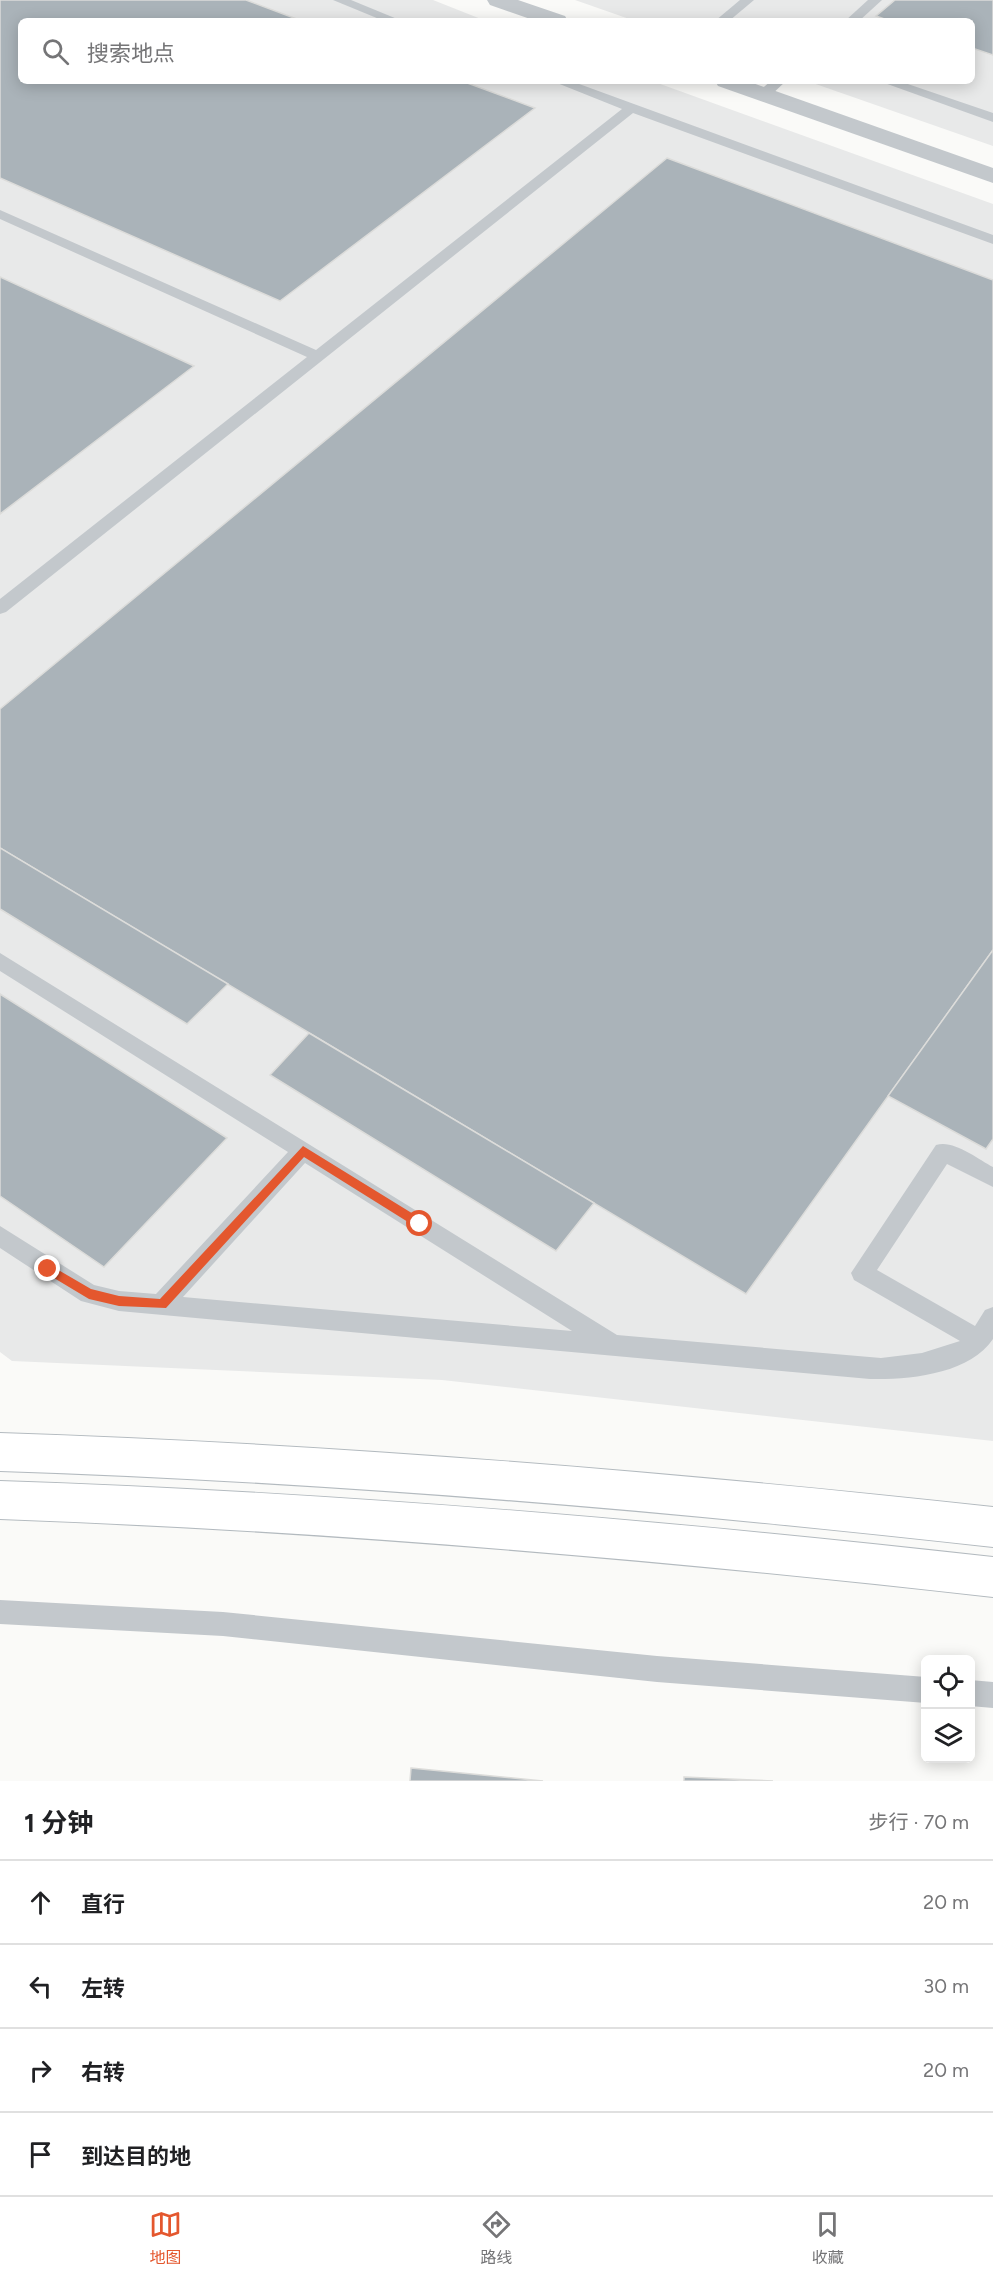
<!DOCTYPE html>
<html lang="zh">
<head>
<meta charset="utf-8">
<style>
  body { margin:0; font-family:Figtree,"Noto Sans SC",sans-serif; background:#f6f6f6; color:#202124 }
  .controls { position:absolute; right:18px; bottom:18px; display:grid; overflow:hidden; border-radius:9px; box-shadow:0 3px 15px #0003 }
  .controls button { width:54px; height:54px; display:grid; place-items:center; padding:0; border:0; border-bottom:2px solid #e0e0e0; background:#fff; color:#202124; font:30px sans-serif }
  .stop { position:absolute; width:18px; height:18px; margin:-14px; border:4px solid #e4572e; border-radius:50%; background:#fff }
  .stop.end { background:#e4572e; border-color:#fff; box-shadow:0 2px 6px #0008 }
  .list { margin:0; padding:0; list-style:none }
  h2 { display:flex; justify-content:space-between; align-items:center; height:78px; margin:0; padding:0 24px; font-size:26px }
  h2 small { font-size:20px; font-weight:400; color:#757577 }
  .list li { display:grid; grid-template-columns:39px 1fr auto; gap:18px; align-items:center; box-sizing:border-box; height:84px; padding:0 24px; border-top:2px solid #e0e0e0 }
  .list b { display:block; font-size:22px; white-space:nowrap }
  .list em { font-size:20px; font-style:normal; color:#757577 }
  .icon { flex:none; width:33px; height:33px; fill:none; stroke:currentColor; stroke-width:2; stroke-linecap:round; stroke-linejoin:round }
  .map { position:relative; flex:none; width:993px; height:1781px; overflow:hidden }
  .search { position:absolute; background:#fff; box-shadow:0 3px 15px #0003; left:18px; right:18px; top:18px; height:66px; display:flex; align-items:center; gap:15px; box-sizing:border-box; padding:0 21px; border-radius:9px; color:#757577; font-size:22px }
  .sheet { height:414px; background:#fff }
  nav { display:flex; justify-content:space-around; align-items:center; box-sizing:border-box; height:84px; border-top:2px solid #e0e0e0; background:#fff; font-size:16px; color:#757577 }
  nav a { display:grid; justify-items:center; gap:3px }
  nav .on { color:#e4572e }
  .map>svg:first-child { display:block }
  .built { fill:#e8e9e9 }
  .building { fill:#aab3b9; stroke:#dcdcda; stroke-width:1.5 }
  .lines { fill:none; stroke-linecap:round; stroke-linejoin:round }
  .secondary-casing { stroke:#b3babf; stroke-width:2 }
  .service { fill:#c3c8cc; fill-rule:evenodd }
  .minor { fill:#c3c8cc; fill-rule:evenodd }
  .secondary { fill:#fff; fill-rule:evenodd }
  .route { fill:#e4572e }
</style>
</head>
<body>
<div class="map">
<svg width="993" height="1781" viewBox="0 0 993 1781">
  <rect width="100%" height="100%" fill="#fafaf8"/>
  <g class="built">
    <path d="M0 0H433L486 21H21V81H652L993 204V1441L442 1380 12 1361 0 1352Z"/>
    <path d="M575 0H993V146L807 81H972V21H635Z"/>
  </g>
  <g class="building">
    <path d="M0 0H246L302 21H21V81H462L535 108 280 301 0 178Z"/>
    <path d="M895 0H993V55L972 48V21H890L876 16Z"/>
    <path d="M667 158 993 280V950L746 1294 0 848V709Z"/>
    <path d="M0 277 194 366 0 514Z"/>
    <path d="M0 848 228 984 187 1024 0 909Z"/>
    <path d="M993 950V1139L986 1149 888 1096Z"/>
    <path d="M0 994 227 1138 104 1267 0 1196Z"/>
    <path d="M309 1033 594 1203 556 1251 270 1075Z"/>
    <path d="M411 1768 543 1781H410Z"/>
    <path d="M684 1777 773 1781H684Z"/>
  </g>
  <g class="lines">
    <defs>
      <g id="secondary">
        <path d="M0 1433C332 1444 663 1471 993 1507V1547C663 1510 332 1482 0 1471Z"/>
        <path d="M0 1481C332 1492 663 1520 993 1557V1597C663 1560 332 1531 0 1519Z"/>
      </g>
    </defs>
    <use href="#secondary" class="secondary-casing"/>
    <g class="service">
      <path d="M333 0H351L402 21H384Z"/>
      <path d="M740 0H754L729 21H715Z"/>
      <path d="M868 0H882L859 21H845Z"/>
      <path d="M552 81H571L993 235V244L633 113 6 612 0 614V599L307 357 0 219V210L316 350 622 109Z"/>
      <path d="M771 81H786L769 97H759V91Z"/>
      <path d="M879 81H899L993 113V122Z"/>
      <path d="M0 953 617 1335 881 1358 922 1353 960 1341 854 1280 851 1273 936 1145C953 1139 978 1159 993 1167V1187L947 1164 877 1270 975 1326 985 1310 993 1307V1339C970 1374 909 1380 870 1379L119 1311 81 1301 0 1248V1226L94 1285 119 1291 156 1294 288 1152 0 971ZM305 1163 572 1331 183 1297Z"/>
      <path d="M0 1600 223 1612 657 1656 926 1677V1703L657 1682 223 1636 0 1624Z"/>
      <path d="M970 1680 993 1682V1708L970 1706Z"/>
    </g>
    <g class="minor">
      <path d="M487 0H518L565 16 568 21H536L490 5Z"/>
      <path d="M715 81H747L993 168V183L718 86Z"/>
    </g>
    <use href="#secondary" class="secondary"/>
  </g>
  <path class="route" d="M303 1146 423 1220V1227H416L304 1157 166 1308 119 1306 89 1299 44 1272 43 1269 48 1264 91 1289 119 1296 160 1299Z"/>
</svg>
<div class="controls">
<button><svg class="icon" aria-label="locate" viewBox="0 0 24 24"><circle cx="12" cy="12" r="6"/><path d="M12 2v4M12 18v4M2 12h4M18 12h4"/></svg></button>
<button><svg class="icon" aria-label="layers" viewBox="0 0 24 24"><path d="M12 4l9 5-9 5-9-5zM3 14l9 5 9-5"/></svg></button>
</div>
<div class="stop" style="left:420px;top:1224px"></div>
<div class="stop end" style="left:48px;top:1269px"></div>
<div class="search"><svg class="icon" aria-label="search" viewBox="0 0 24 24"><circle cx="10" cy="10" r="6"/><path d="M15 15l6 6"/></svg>搜索地点</div>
</div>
<section class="sheet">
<h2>1 分钟<small>步行 · 70 m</small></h2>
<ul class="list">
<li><svg class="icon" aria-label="ahead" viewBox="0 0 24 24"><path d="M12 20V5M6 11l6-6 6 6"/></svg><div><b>直行</b></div><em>20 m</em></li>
<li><svg class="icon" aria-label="left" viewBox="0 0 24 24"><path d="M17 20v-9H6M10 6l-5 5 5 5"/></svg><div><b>左转</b></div><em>30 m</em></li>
<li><svg class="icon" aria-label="right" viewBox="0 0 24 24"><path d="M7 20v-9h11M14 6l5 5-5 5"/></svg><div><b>右转</b></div><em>20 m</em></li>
<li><svg class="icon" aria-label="arrive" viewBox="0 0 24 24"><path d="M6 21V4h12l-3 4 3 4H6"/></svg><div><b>到达目的地</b></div></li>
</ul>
</section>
<nav>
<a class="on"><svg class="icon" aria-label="map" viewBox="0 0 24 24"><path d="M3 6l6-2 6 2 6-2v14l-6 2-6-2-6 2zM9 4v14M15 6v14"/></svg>地图</a>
<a><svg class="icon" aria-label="directions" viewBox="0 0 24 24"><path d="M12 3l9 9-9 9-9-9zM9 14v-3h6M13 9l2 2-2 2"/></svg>路线</a>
<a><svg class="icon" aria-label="saved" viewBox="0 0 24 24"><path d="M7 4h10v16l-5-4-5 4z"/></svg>收藏</a>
</nav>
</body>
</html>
